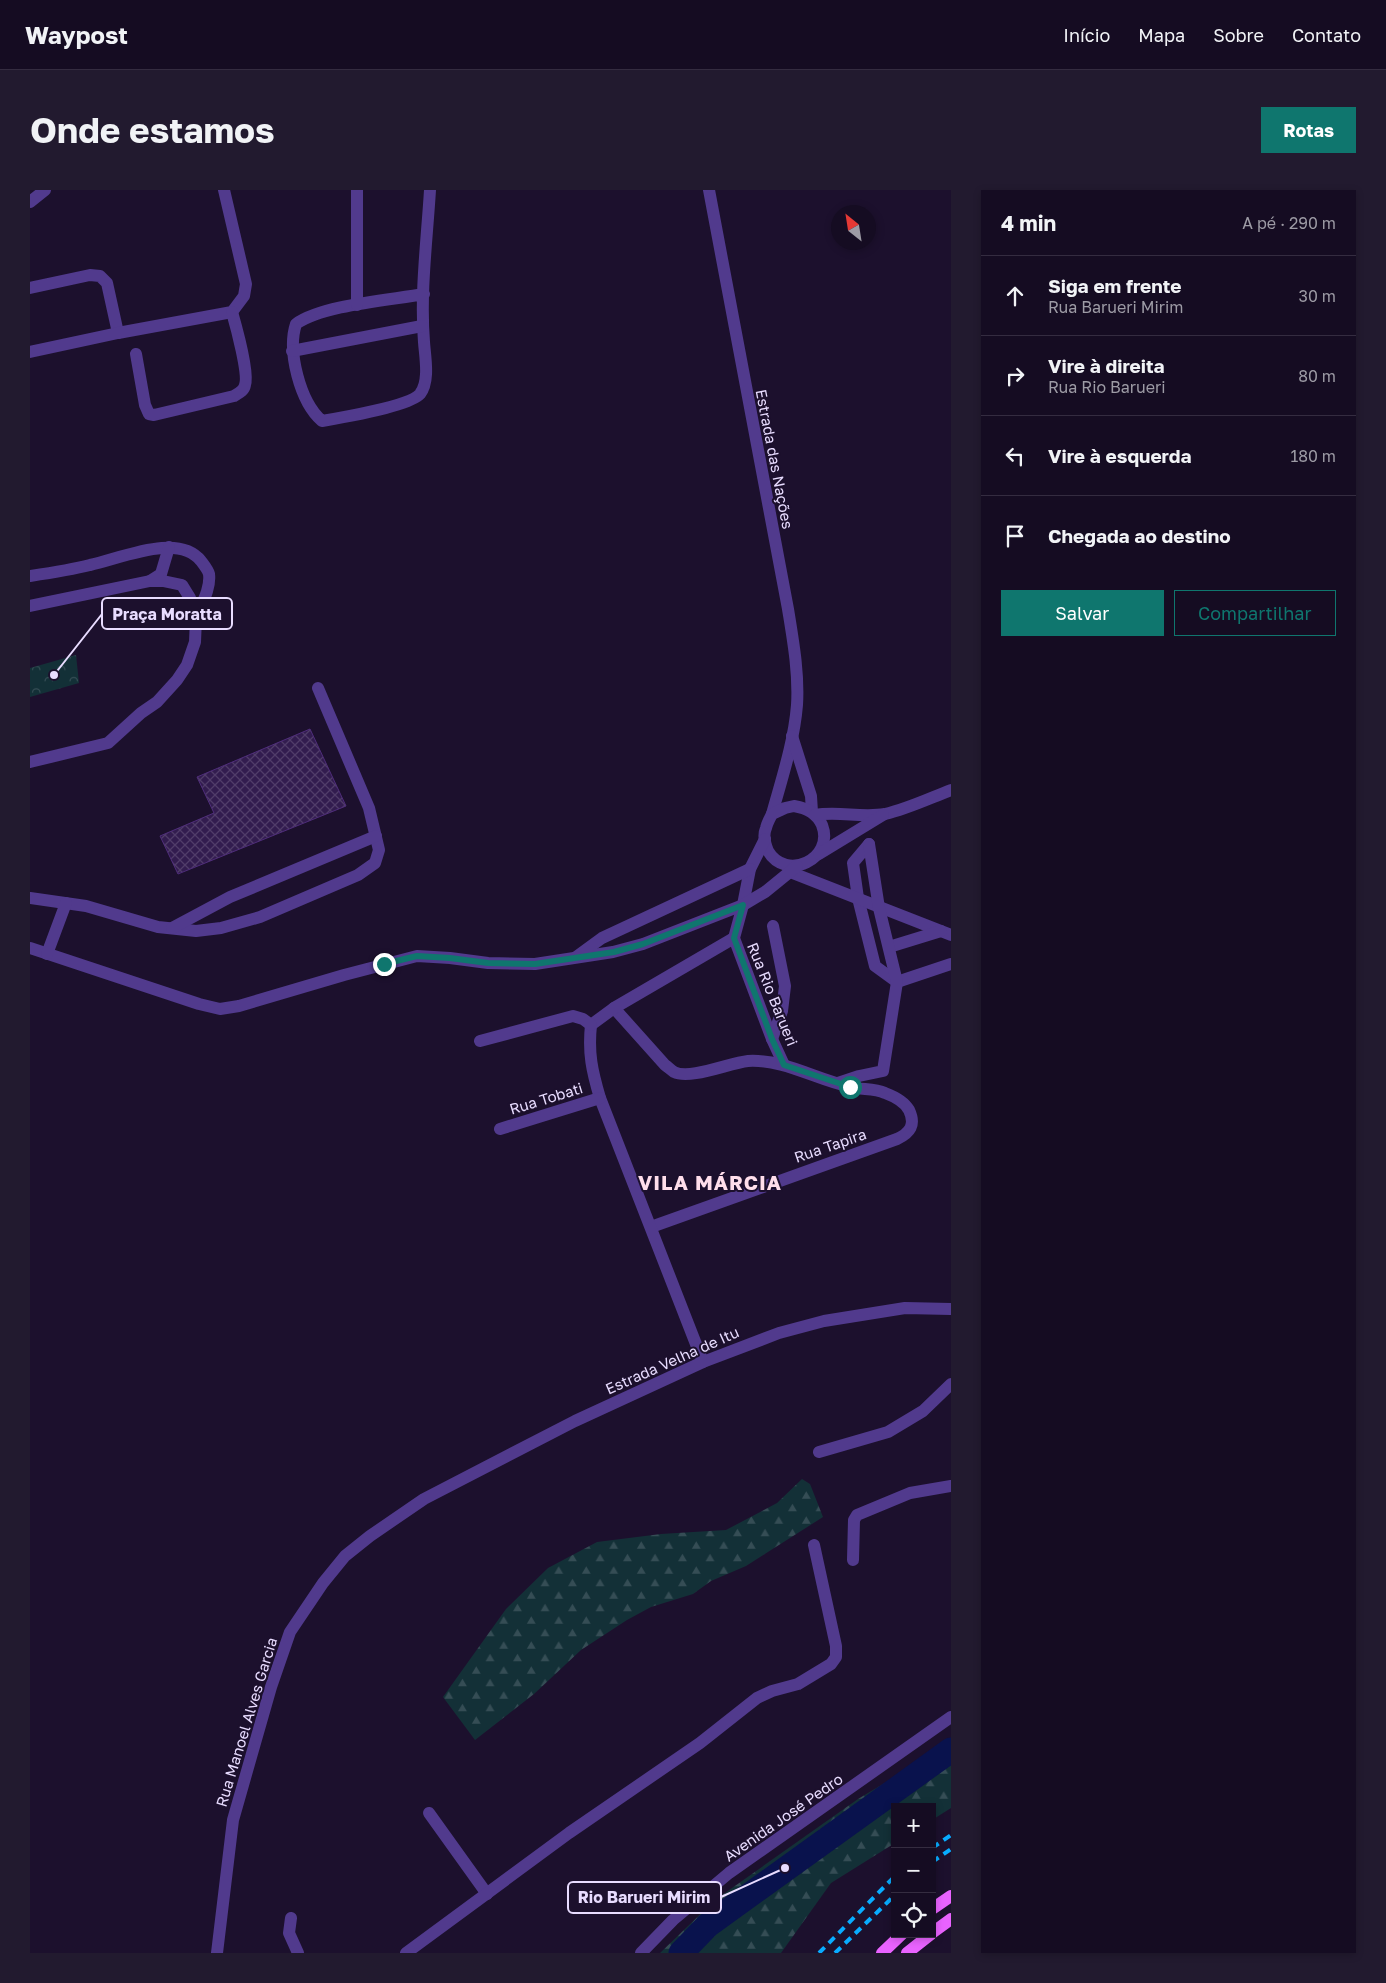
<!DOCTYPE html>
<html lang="pt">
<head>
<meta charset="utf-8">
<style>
  body { margin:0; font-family:"Golos Text",sans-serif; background:#221a2f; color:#f1f3f6 }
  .controls { position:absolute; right:15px; bottom:15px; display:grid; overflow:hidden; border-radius:0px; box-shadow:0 2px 8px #0003 }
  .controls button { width:45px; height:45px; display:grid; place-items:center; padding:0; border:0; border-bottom:1px solid #342c40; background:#150c22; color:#f1f3f6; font:25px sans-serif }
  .compass { position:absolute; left:801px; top:15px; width:45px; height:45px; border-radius:50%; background:#150c22; box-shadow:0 2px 8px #0003; rotate:330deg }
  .stop { position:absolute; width:15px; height:15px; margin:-11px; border:4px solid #0f766e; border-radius:50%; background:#fff }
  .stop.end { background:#0f766e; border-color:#fff; box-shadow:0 1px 5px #0008 }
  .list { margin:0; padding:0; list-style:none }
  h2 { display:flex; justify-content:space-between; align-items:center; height:65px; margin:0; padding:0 20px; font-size:21px }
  h2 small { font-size:16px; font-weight:400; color:#9d9ba5 }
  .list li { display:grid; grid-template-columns:32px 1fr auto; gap:15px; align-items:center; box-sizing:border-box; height:80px; padding:0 20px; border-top:1px solid #342c40 }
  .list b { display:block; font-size:19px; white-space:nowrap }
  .list p { margin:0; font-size:16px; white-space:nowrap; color:#9d9ba5 }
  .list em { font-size:16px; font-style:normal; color:#9d9ba5 }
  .actions { display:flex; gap:10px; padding:15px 20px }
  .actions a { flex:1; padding:11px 0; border:1px solid #0f766e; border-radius:0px; text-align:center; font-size:18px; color:#0f766e }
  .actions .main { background:#0f766e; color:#fff }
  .icon { flex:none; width:28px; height:28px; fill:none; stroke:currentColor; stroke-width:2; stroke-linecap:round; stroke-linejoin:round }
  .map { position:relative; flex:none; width:921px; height:1763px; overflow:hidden; border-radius:0px }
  header { display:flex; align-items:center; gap:30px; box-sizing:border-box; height:70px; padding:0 25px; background:#150c22; border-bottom:1px solid #342c40 }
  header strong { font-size:24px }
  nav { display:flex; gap:28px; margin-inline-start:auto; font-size:18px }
  .intro { display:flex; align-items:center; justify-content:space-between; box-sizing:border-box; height:120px; padding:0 30px }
  h1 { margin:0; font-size:35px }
  .button { padding:12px 22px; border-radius:0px; background:#0f766e; color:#fff; font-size:18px; font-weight:700 }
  main { display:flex; gap:30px; padding:0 30px }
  aside { flex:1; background:#150c22; border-radius:0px; box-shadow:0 2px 8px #0003 }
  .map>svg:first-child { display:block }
  .forest { fill:url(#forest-firs) }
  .park { fill:url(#park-crowns) }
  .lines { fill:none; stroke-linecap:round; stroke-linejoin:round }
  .river { stroke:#09124d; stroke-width:25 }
  .building { fill:url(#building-cross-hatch); stroke:#4f2d7b }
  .minor { stroke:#513a8d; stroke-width:12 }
  .major { stroke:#e963ff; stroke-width:12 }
  .rail { stroke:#08acff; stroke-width:4; stroke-dasharray:8 6; stroke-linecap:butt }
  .route { stroke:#0f766e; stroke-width:6 }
  .labels { text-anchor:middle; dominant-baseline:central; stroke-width:4; stroke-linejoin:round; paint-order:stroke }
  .street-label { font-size:15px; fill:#e8dcff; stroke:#1c102d }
  .district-label { font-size:20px; font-weight:bold; letter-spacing:1px; fill:#ffdeeb; stroke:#1c102d }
  .leader { fill:none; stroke:#e8dcff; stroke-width:2 }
  .callout-dot { fill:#e8dcff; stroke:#1c102d; stroke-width:2 }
  .callout { fill:#1c102d; stroke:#e8dcff; stroke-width:2 }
  .callout-label { font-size:16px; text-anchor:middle; font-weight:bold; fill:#e8dcff }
</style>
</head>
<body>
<header>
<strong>Waypost</strong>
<nav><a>Início</a><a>Mapa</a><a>Sobre</a><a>Contato</a></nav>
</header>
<div class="intro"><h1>Onde estamos</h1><a class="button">Rotas</a></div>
<main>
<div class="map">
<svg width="921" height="1763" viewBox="0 0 921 1763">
  <defs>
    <pattern id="forest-firs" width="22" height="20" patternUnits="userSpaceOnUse" patternTransform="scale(1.25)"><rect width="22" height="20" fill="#133037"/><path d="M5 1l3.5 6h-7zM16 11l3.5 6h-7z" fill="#354d55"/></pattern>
    <pattern id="park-crowns" width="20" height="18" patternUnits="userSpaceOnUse" patternTransform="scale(1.25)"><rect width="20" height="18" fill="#133037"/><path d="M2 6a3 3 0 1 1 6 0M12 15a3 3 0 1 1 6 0" fill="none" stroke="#354d55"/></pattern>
    <pattern id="building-cross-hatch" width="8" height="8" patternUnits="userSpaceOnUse" patternTransform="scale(1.25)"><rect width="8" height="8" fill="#321c4f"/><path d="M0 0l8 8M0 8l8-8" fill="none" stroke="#503c69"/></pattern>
  </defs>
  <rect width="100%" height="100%" fill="#1c102d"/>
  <g class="forest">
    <path d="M772 1289 780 1294 793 1327 716 1376 681 1391 663 1404 621 1417 597 1430 551 1460 504 1504 445 1550 413 1507 476 1419 518 1378 567 1352 631 1344 696 1340 747 1313Z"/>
    <path d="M921 1553V1618L902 1630V1617H865V1653L801 1693 751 1763H630L685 1710 828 1609Z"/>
  </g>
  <path class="park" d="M46 465 49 493 0 507V478Z"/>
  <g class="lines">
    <path class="river" d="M651 1763 678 1735 921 1560"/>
  </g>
  <path class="building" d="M280 539 316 616 148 684 130 646 184 623 167 587Z"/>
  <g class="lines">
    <g class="minor">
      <path d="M679 0 758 419C763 450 769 483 767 515 764 552 752 588 742 624"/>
      <path d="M0 12 15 0"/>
      <path d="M0 98 60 85 70 86 77 93 88 143"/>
      <path d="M394 104C361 110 292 115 266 134 257 161 270 212 292 231 310 228 380 216 390 204 400 191 395 167 394 152 390 102 397 50 400 0"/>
      <path d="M327 115V0"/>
      <path d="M262 161 392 136"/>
      <path d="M0 162 88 143 202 122 214 106 216 94 194 0"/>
      <path d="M106 164 115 215 119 224 124 225 204 206C209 203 214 201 215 195 219 184 206 136 202 122"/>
      <path d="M0 386C20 383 40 380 60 375 90 369 148 342 171 371 174 375 178 380 179 384 181 399 171 415 166 428"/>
      <path d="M120 391 131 384 139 357"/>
      <path d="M0 416 120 391H133L152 395 160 408 166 428 165 452 157 475 147 490 127 512 111 523 78 553 0 572"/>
      <path d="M762 546 781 606 782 622"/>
      <path d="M764 616C776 618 787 623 792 635 805 669 756 692 738 661 735 654 733 645 736 638 737 633 740 628 742 624L755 618Z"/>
      <path d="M785 625C808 621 832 628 855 624 877 619 900 608 921 600"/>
      <path d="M735 649 720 679 713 715 704 748 742 849 754 875"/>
      <path d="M839 654 823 673 828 708 845 776 867 792 921 774"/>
      <path d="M789 664 853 625"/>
      <path d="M760 682 921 745"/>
      <path d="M0 708 56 716 128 737 166 741 191 738 230 727 328 685 345 673 349 660 339 618 288 498"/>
      <path d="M142 738 200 707 346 646"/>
      <path d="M859 757 911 741"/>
      <path d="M0 758 169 814 190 819 209 816 314 785 387 766 420 768 458 773 505 774 583 762 613 754 713 715 735 702 767 676"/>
      <path d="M17 764 36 713"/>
      <path d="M546 767 572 748 720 679"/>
      <path d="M584 818 635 875C638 877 641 880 644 882 660 890 699 873 718 871 755 869 786 890 821 897 832 900 844 898 855 903 863 906 874 911 879 920 886 935 880 943 867 949L621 1037"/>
      <path d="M561 835C558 863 562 881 570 908L673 1172"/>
      <path d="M561 835 584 818 704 748"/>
      <path d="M742 849 752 821 755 796 743 736"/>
      <path d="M450 851 543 826 553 829 561 835"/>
      <path d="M808 893 829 886 853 881 867 792 849 718 839 654"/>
      <path d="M470 939 570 908"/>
      <path d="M789 1262 858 1242 893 1221 921 1194"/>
      <path d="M823 1370 824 1330 827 1325 880 1303 921 1296"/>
      <path d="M399 1623 457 1704"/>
      <path d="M261 1728 259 1743 268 1763"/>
      <path d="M187 1763 203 1630 241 1497 260 1442 293 1393 315 1366 340 1346 394 1309 545 1231 673 1172 749 1143 794 1131 875 1118 921 1119"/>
      <path d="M376 1763 539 1643 670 1553 727 1508 742 1501 768 1494 801 1474 806 1467V1456L784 1355"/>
      <path d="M611 1763 643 1730 699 1683 921 1527"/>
    </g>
    <g class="major">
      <path d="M902 1719 921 1706"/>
      <path d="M902 1743 921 1729"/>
      <path d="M852 1763 872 1744"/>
      <path d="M877 1763 901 1744"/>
    </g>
    <g class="rail">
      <path d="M902 1658 921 1645"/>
      <path d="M902 1672 921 1659"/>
      <path d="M789 1763 865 1686"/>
      <path d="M805 1763 865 1705"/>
    </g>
  </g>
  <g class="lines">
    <path class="route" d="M354 774 387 766 420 768 458 773 505 774 584 762 613 754 713 715 704 748 742 849 754 875 820 897"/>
  </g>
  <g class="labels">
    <g class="street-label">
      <text transform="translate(745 269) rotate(79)">Estrada das Nações</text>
      <text transform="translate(743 804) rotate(68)">Rua Rio Barueri</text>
      <text transform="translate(516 908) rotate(-17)">Rua Tobati</text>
      <text transform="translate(800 955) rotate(-19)">Rua Tapira</text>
      <text transform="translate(642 1170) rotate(-24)">Estrada Velha de Itu</text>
      <text transform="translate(216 1532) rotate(-73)">Rua Manoel Alves Garcia</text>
      <text transform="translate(753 1627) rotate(-35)">Avenida José Pedro</text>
    </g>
    <g class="district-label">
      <text x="680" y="992">VILA MÁRCIA</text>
    </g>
  </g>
  <path class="leader" d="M24 485L72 424M755 1678L691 1707"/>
  <g class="callout-dot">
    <circle cx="24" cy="485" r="5"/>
    <circle cx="755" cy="1678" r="5"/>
  </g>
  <g class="callout">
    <rect x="72" y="408" width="130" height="31" rx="5"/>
    <rect x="538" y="1692" width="153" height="31" rx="5"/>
  </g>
  <g class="callout-label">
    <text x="137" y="430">Praça Moratta</text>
    <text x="614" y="1713">Rio Barueri Mirim</text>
  </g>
</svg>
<div class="controls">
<button>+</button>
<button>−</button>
<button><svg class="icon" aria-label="locate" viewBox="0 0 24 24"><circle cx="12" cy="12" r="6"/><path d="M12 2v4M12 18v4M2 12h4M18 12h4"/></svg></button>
</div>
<svg class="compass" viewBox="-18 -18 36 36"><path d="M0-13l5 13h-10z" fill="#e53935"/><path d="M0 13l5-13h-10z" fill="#9d9ba5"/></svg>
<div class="stop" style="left:820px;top:897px"></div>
<div class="stop end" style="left:354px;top:774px"></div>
</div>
<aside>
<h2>4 min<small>A pé · 290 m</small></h2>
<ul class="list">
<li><svg class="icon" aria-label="ahead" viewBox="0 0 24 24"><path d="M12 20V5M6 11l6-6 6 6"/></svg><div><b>Siga em frente</b><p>Rua Barueri Mirim</p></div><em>30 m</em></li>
<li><svg class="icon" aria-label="right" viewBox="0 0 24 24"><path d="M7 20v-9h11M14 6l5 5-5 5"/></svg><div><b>Vire à direita</b><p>Rua Rio Barueri</p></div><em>80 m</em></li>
<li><svg class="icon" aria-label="left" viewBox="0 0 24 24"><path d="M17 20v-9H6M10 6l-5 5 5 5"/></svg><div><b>Vire à esquerda</b></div><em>180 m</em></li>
<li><svg class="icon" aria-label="arrive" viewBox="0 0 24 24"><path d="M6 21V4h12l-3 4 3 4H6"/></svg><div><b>Chegada ao destino</b></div></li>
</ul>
<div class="actions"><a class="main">Salvar</a><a>Compartilhar</a></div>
</aside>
</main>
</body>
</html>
